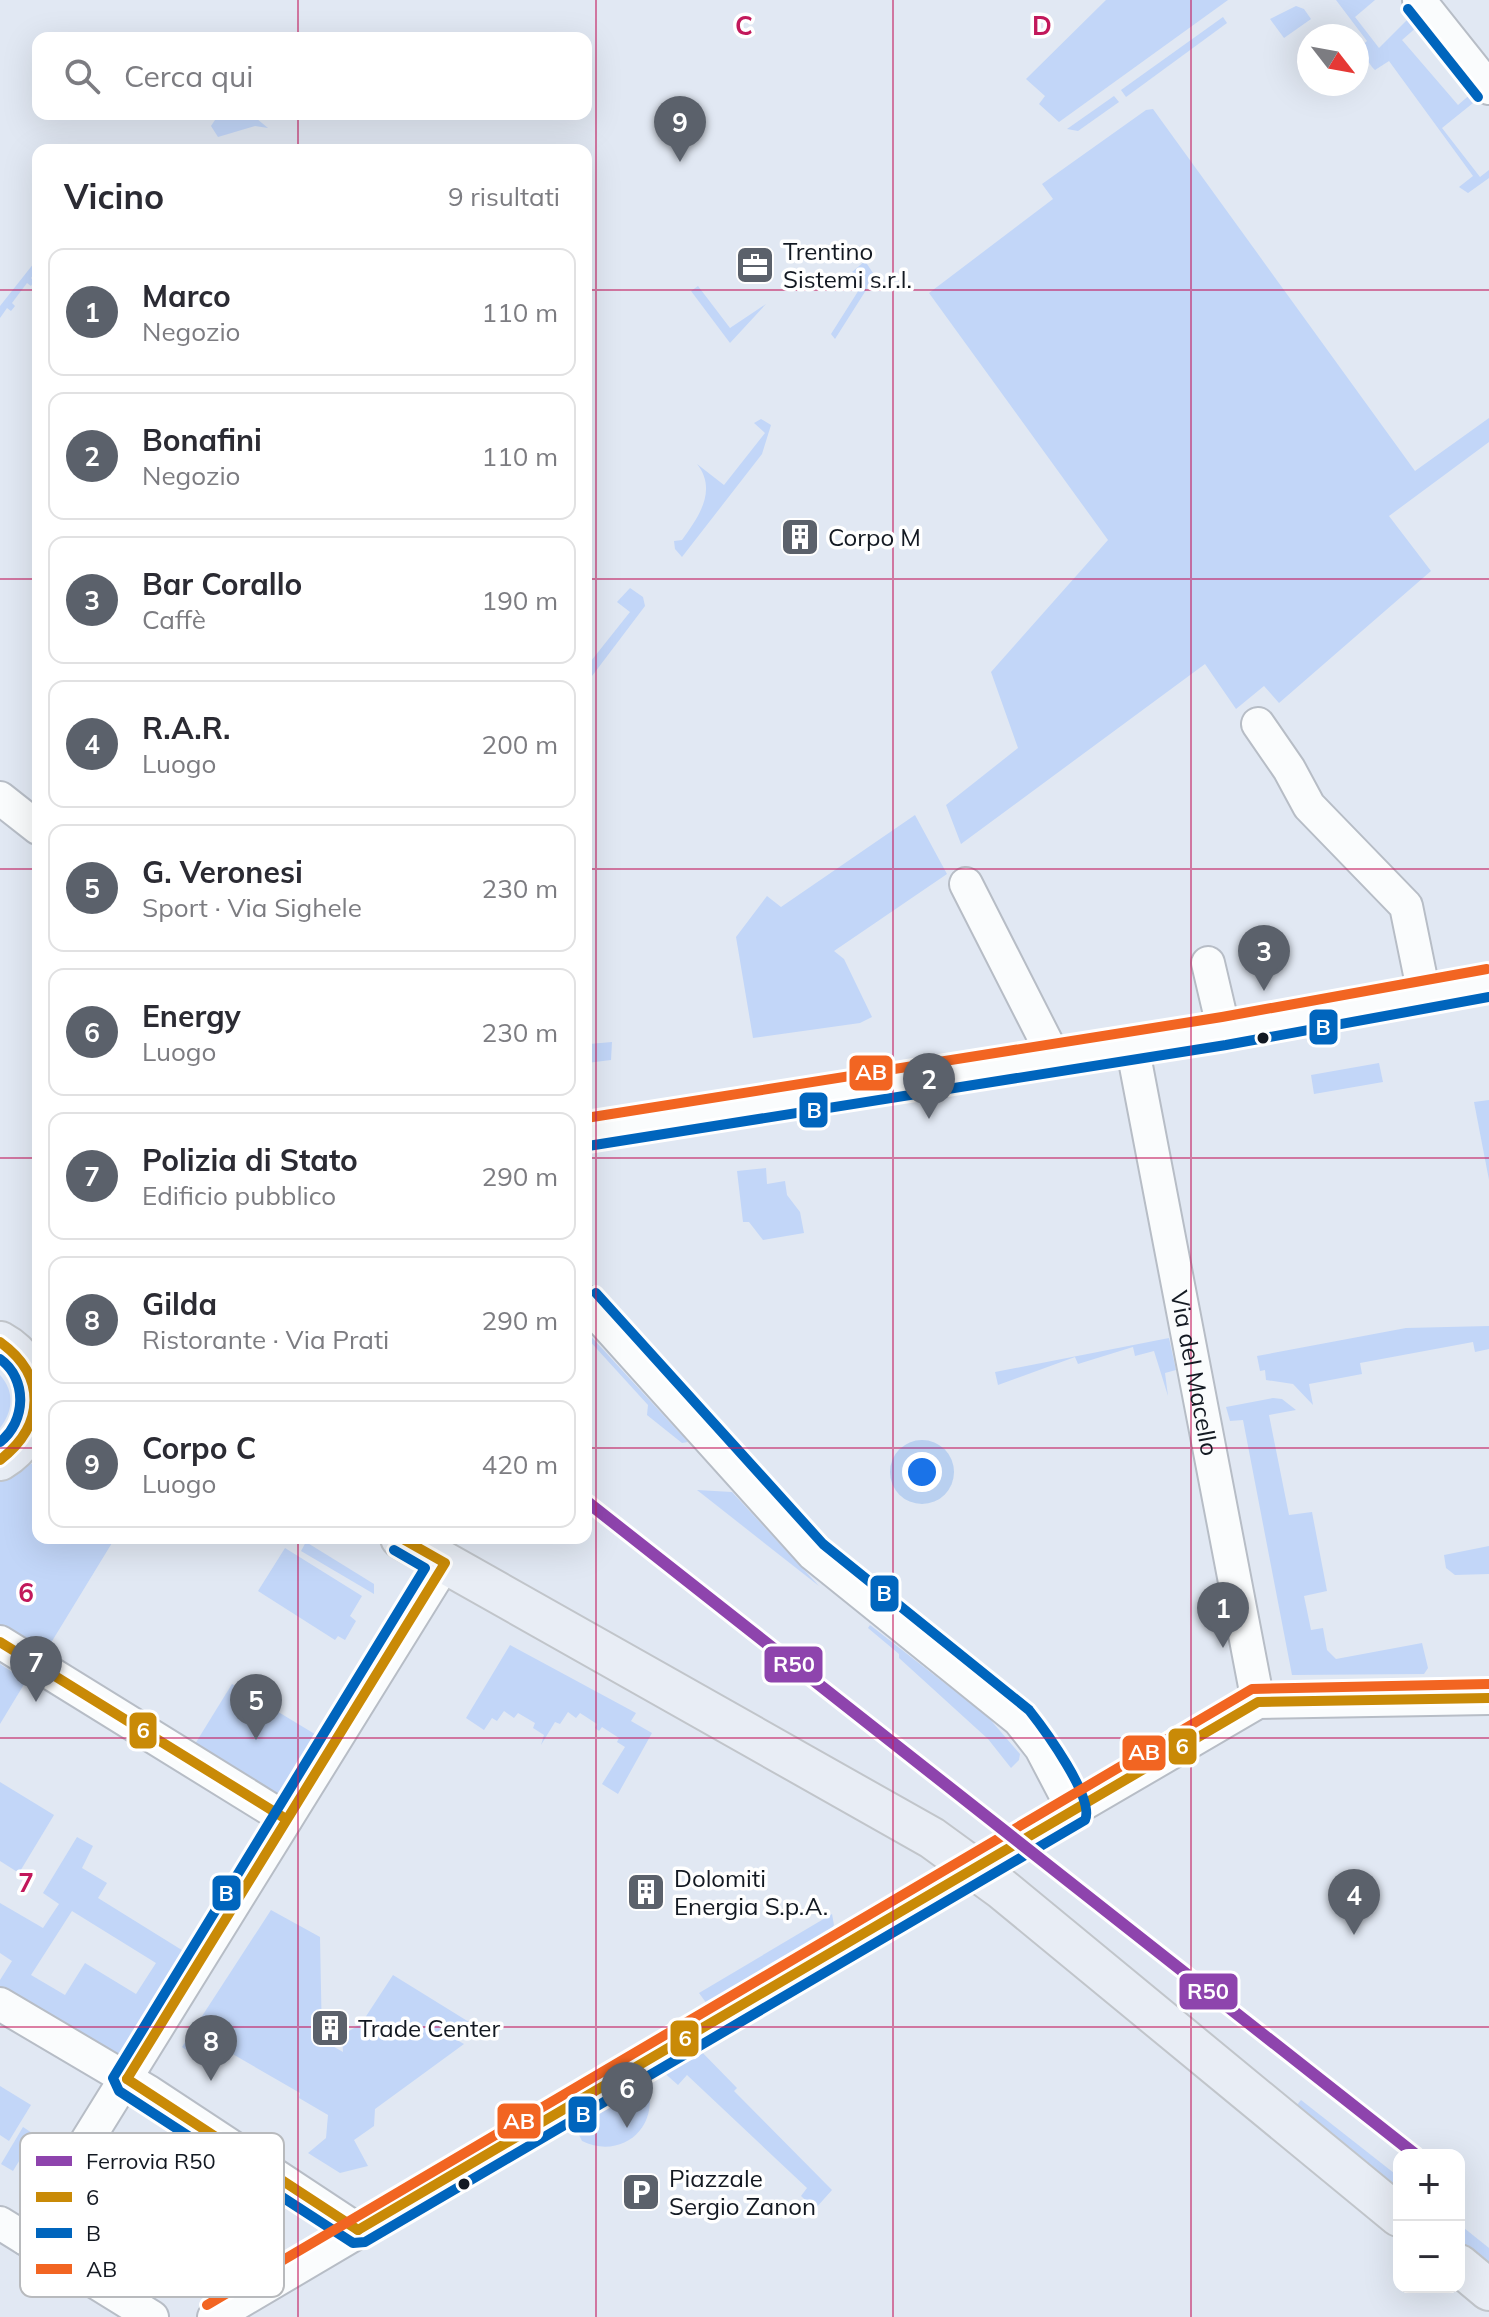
<!DOCTYPE html>
<html lang="it">
<head>
<meta charset="utf-8">
<style>
  body { margin:0; font-family:Mulish,sans-serif; background:#f7f7f7; color:#2b2b33 }
  .controls { position:absolute; right:24px; bottom:24px; display:grid; overflow:hidden; border-radius:16px; box-shadow:0 8px 32px #0002 }
  .controls button { width:72px; height:72px; display:grid; place-items:center; padding:0; border:0; border-bottom:2px solid #e1e1e2; background:#fff; color:#2b2b33; font:40px sans-serif }
  .compass { position:absolute; left:1297px; top:24px; width:72px; height:72px; border-radius:50%; background:#fff; box-shadow:0 8px 32px #0002; rotate:121deg }
  .you { position:absolute; left:922px; top:1472px; width:28px; height:28px; margin:-20px; border:6px solid #fff; border-radius:50%; background:#1a73e8; box-shadow:0 0 0 12px #1a73e833 }
  .badge { display:grid; place-items:center; width:52px; height:52px; border-radius:50%; background:#5b616b; color:#fff; font-size:26px; font-weight:700 }
  .pin { position:absolute; translate:-50% -66px; filter:drop-shadow(0 2px 4px #0008) }
  .pin::after { content:''; position:absolute; top:42px; width:28px; height:24px; background:inherit; clip-path:polygon(0 0,100% 0,50% 100%) }
  .list { margin:0; padding:0; list-style:none }
  h2 { display:flex; justify-content:space-between; align-items:center; height:104px; margin:0; padding:0 32px; font-size:34px }
  h2 small { font-size:26px; font-weight:400; color:#7c7c81 }
  .list li { display:grid; grid-template-columns:52px 1fr auto; gap:24px; align-items:center; box-sizing:border-box; height:128px; margin:0 16px 16px; padding:0 16px; border:2px solid #e1e1e2; border-radius:16px }
  .list b { display:block; font-size:30px; white-space:nowrap }
  .list p { margin:0; font-size:26px; white-space:nowrap; color:#7c7c81 }
  .list em { font-size:26px; font-style:normal; color:#7c7c81 }
  .icon { flex:none; width:44px; height:44px; fill:none; stroke:currentColor; stroke-width:2; stroke-linecap:round; stroke-linejoin:round }
  .map { position:relative; flex:none; width:1489px; height:2317px; overflow:hidden }
  .search { position:absolute; background:#fff; box-shadow:0 8px 32px #0002; left:32px; top:32px; width:560px; height:88px; display:flex; align-items:center; gap:20px; box-sizing:border-box; padding:0 28px; border-radius:16px; color:#7c7c81; font-size:30px }
  .panel { position:absolute; background:#fff; box-shadow:0 8px 32px #0002; left:32px; top:144px; width:560px; height:1400px; border-radius:16px }
  .map>svg:first-child { display:block }
  .green { fill:#c2d6f8; fill-rule:evenodd }
  .lines { fill:none; stroke-linecap:round; stroke-linejoin:round }
  .minor-tunnel { stroke:#c2c9d4; stroke-width:32; stroke-dasharray:32 16; stroke-linecap:butt }
  .minor-casing { stroke:#b7bdc6; stroke-width:36 }
  .major-casing { stroke:#c1c5ca; stroke-width:44 }
  .minor { stroke:#fafcfd; stroke-width:32 }
  .major { stroke:#e8edf5; stroke-width:40 }
  .bus-1-casing { stroke:#fff; stroke-width:16 }
  .bus-2-casing { stroke:#fff; stroke-width:16 }
  .bus-3-casing { stroke:#fff; stroke-width:16 }
  .bus-1 { stroke:#c98a07; stroke-width:10 }
  .bus-2 { stroke:#0065bd; stroke-width:10 }
  .bus-3 { stroke:#f26522; stroke-width:10 }
  .rail-1-casing { stroke:#fff; stroke-width:18 }
  .rail-1 { stroke:#8e44ad; stroke-width:12 }
  .grid { fill:none; stroke:#c2185b; stroke-width:2; stroke-opacity:0.55 }
  .bus-dot { fill:#131922; stroke:#fff; stroke-width:3 }
  .labels { text-anchor:middle; dominant-baseline:central; stroke-width:7; stroke-linejoin:round; paint-order:stroke }
  .poi-label { font-size:24px; fill:#131922; stroke:#fff; text-anchor:start }
  .street-label { font-size:24px; fill:#131922; stroke:#fff }
  .key { fill:#fff; stroke:#b8babd; stroke-width:2 }
  .key-label { font-size:22px; fill:#131922 }
  .grid-label { font-size:26px; text-anchor:middle; font-weight:bold; fill:#c2185b; stroke:#fff; stroke-width:7; stroke-linejoin:round; paint-order:stroke }
  .line-badge { stroke:#fff; stroke-width:3 }
  .badge-label { font-size:22px; text-anchor:middle; font-weight:bold; fill:#fff }
</style>
</head>
<body>
<div class="map">
<svg width="1489" height="2317" viewBox="0 0 1489 2317">
  <rect width="100%" height="100%" fill="#e1e8f3"/>
  <g class="green">
    <path d="M1106 0H1228L1059 122 1039 104 1045 96 1026 79Z"/>
    <path d="M1336 0H1375L1355 17 1379 48 1410 17 1418 26 1402 40 1458 105 1472 93 1478 99 1442 128 1480 177 1489 170V178L1468 193 1459 187 1473 176 1389 61 1375 70 1372 67 1359 48 1367 41Z"/>
    <path d="M1296 6 1304 9 1311 19 1284 38 1270 19Z"/>
    <path d="M1223 17 1227 23 1126 97 1121 90Z"/>
    <path d="M1114 96 1119 102 1078 131 1067 129Z"/>
    <path d="M1153 109 1415 471 1489 418V442L1389 516 1431 571 1279 703 1264 686 1236 709 1205 664 961 844 946 805 1018 748 991 672 1108 540 929 293 1053 199 1042 184 1146 110Z"/>
    <path d="M219 114H251L268 128 255 126 218 137 211 126Z"/>
    <path d="M38 258V269L31 278 34 281 31 286 27 283 12 303 15 306 11 311 7 308 0 318V306Z"/>
    <path d="M865 261 875 276 835 339 831 334 862 285 852 272Z"/>
    <path d="M698 286 730 328 766 304 730 343 691 291Z"/>
    <path d="M761 419 771 425 762 454 682 557 675 549 674 541 682 540C698 518 718 490 697 464L724 485 765 433 754 423Z"/>
    <path d="M630 588 643 597 645 606 586 684V658L591 661 630 612 617 602Z"/>
    <path d="M915 815 947 874 834 951 844 959 872 1017 860 1023 753 1038 736 937 767 896 781 907Z"/>
    <path d="M612 1042 611 1060 587 1063 589 1044Z"/>
    <path d="M1379 1063 1383 1082 1314 1094 1311 1075Z"/>
    <path d="M1489 1100V1180L1474 1102Z"/>
    <path d="M766 1168 767 1184 785 1181 787 1195 800 1212 804 1233 763 1240 749 1222H743L737 1171Z"/>
    <path d="M1489 1326V1349L1475 1352 1473 1342 1360 1363 1362 1374 1309 1384 1313 1405 1293 1384 1266 1380 1265 1370 1260 1371 1257 1356 1406 1328Z"/>
    <path d="M586 1331 688 1442 682 1443 647 1415 648 1405 586 1337Z"/>
    <path d="M1169 1338 1176 1370 1165 1373 1168 1396 1154 1351 1135 1356 1133 1347 1078 1364 1075 1357 998 1385 995 1372Z"/>
    <path d="M0 1375C15 1392 13 1411 0 1428Z"/>
    <path d="M1273 1398 1282 1399 1296 1410 1269 1415 1289 1515 1312 1512 1327 1591 1304 1596 1311 1630 1323 1628 1327 1650 1336 1659 1422 1643 1428 1668 1424 1674 1292 1675 1243 1420 1230 1421 1226 1407Z"/>
    <path d="M38 1461V1538H115L46 1651 0 1625V1477Z"/>
    <path d="M697 1490 732 1492 819 1586Z"/>
    <path d="M306 1542 374 1584V1594L301 1551Z"/>
    <path d="M1489 1546V1574L1455 1575 1446 1568 1444 1555Z"/>
    <path d="M285 1548 362 1596 350 1616 356 1621 345 1640 338 1636 335 1640 258 1591Z"/>
    <path d="M870 1625 988 1717 1020 1754 1019 1760 1011 1768 988 1739 899 1658V1654L868 1628Z"/>
    <path d="M510 1645 636 1713 631 1721 652 1733 618 1794 602 1784 625 1747 617 1742 619 1738 602 1727 599 1731 595 1728 597 1724 580 1713 576 1718 568 1712 560 1724 555 1722 541 1745 544 1735 533 1728 535 1723 518 1713 514 1718 504 1711 497 1721 492 1718 484 1730 466 1718Z"/>
    <path d="M0 1664 26 1681 0 1724Z"/>
    <path d="M232 1684 318 1736 281 1797 195 1744Z"/>
    <path d="M0 1782 54 1815 19 1873 0 1861Z"/>
    <path d="M77 1837 93 1846 82 1868 107 1883 98 1898 185 1952 121 2060 0 1988V1980L12 1961 0 1953V1903L43 1928 59 1904 43 1893ZM72 1911 156 1963 136 1994 85 1963 65 1995 31 1975Z"/>
    <path d="M271 1910 320 1937 322 2040 343 2052 342 2035 361 2024 393 1975 469 2022 457 2040 464 2044 375 2109 374 2126 354 2140 368 2166 340 2173 308 2153 326 2138 328 2115 299 2098 300 2093 217 2045 197 2057 182 2047Z"/>
    <path d="M832 1914 834 1925 830 1932 707 2004 699 1993Z"/>
    <path d="M696 2046 737 2088 734 2091 832 2190 815 2209 801 2196 807 2188 687 2075 678 2085 661 2070Z"/>
    <path d="M640 2085 649 2092C656 2132 618 2159 582 2141L576 2129Z"/>
    <path d="M0 2086 31 2105 9 2141 0 2135Z"/>
    <path d="M1301 2100 1399 2177V2196L1293 2110Z"/>
    <path d="M23 2127 35 2135 13 2171 1 2164Z"/>
    <path d="M1459 2224 1489 2248V2269L1459 2245Z"/>
  </g>
  <g class="lines">
    <path class="minor-tunnel" d="M956 1879 1037 1831"/>
    <defs>
      <g id="minor">
        <path d="M1419 0 1489 88"/>
        <path d="M1258 724 1289 769 1309 806 1406 906 1424 994"/>
        <path d="M0 798 38 828"/>
        <path d="M966 884 1054 1057"/>
        <path d="M1208 963 1224 1031"/>
        <path id="s1" d="M1132 1045 1258 1702"/>
        <path d="M586 1132 1224 1031 1489 983"/>
        <path d="M586 1302 813 1554 1019 1720 1041 1748 1074 1811"/>
        <path d="M0 1642 286 1819"/>
        <path d="M1037 1831 1258 1702 1489 1698"/>
        <path d="M0 2004 149 2092 358 2230"/>
        <path d="M0 2223 152 2317"/>
        <path d="M26 2239 445 1563"/>
        <path d="M214 2317 956 1879"/>
      </g>
      <g id="major">
        <path d="M0 1342C47 1367 46 1433 0 1460"/>
        <path d="M401 1538 932 1838 1002 1889 1399 2216"/>
        <path d="M1459 2265 1489 2290"/>
      </g>
    </defs>
    <use href="#minor" class="minor-casing"/>
    <use href="#major" class="major-casing"/>
    <use href="#minor" class="minor"/>
    <use href="#major" class="major"/>
    <defs>
      <g id="bus-1">
        <path d="M0 1342C47 1376 45 1425 0 1460"/>
        <path d="M0 1642 286 1819"/>
        <path d="M127 2079 445 1563 401 1538"/>
        <path d="M127 2079 358 2230"/>
        <path d="M358 2230 1258 1702 1489 1698"/>
      </g>
      <g id="bus-2">
        <path d="M1408 9 1478 97"/>
        <path d="M588 1146 1226 1045 1489 997"/>
        <path d="M0 1359C28 1379 26 1422 0 1442"/>
        <path d="M394 1550 425 1568 113 2078 119 2091 353 2243 365 2242 1085 1820C1095 1798 1044 1729 1029 1710L823 1544 596 1293"/>
      </g>
      <g id="bus-3">
        <path d="M586 1118 1222 1017 1487 969"/>
        <path d="M207 2305 1252 1689 1489 1684"/>
      </g>
    </defs>
    <use href="#bus-1" class="bus-1-casing"/>
    <use href="#bus-2" class="bus-2-casing"/>
    <use href="#bus-3" class="bus-3-casing"/>
    <use href="#bus-1" class="bus-1"/>
    <use href="#bus-2" class="bus-2"/>
    <use href="#bus-3" class="bus-3"/>
    <defs>
      <path id="rail-1" d="M586 1501 1416 2155"/>
    </defs>
    <use href="#rail-1" class="rail-1-casing"/>
    <use href="#rail-1" class="rail-1"/>
  </g>
  <path class="grid" d="M298 0V38M596 0V2317M893 0V2317M1191 0V2317M298 114V150M0 290H38M586 290H1489M0 579H38M586 579H1489M0 869H38M586 869H1489M0 1158H38M586 1158H1489M0 1448H38M586 1448H1489M298 1538V2317M0 1738H1489M0 2027H1489"/>
  <defs>
    <symbol id="office-square" viewBox="-11 -11 22 22"><rect x="-9" y="-9" width="18" height="18" rx="4" fill="#5b616b" stroke="#fff"/><path d="M-6-3h4V-5.5h4V-3h4V5H-6ZM-1-4.5V-3h2v-1.5ZM-6 0V1H6V0Z" fill="#fff"/></symbol>
    <symbol id="building-square" viewBox="-11 -11 22 22"><rect x="-9" y="-9" width="18" height="18" rx="4" fill="#5b616b" stroke="#fff"/><path d="M-4-6H4V6H1V3H-1V6H-4ZM-2.5-4.3h1.7v1.8h-1.7ZM.8-4.3h1.7v1.8H.8ZM-2.5-1h1.7V.8h-1.7ZM.8-1h1.7V.8H.8Z" fill="#fff"/></symbol>
    <symbol id="parking-square" viewBox="-11 -11 22 22"><rect x="-9" y="-9" width="18" height="18" rx="4" fill="#5b616b" stroke="#fff"/><path d="M-3.5-5.5H1a3.5 3.5 0 0 1 0 7H-1V5.5H-3.5ZM-1-3.4V-.6H.8a1.4 1.4 0 0 0 0-2.8Z" fill="#fff"/></symbol>
  </defs>
  <g fill-rule="evenodd">
    <use href="#office-square" x="733" y="243" width="44" height="44"/>
    <use href="#building-square" x="778" y="515" width="44" height="44"/>
    <use href="#building-square" x="624" y="1870" width="44" height="44"/>
    <use href="#building-square" x="308" y="2006" width="44" height="44"/>
    <use href="#parking-square" x="619" y="2170" width="44" height="44"/>
  </g>
  <g class="bus-dot">
    <circle cx="1263" cy="1038" r="7"/>
    <circle cx="464" cy="2184" r="7"/>
  </g>
  <g class="labels">
    <g class="poi-label">
      <text x="783" y="251">Trentino<tspan x="783" dy="28">Sistemi s.r.l.</tspan></text>
      <text x="828" y="537">Corpo M</text>
      <text x="674" y="1878">Dolomiti<tspan x="674" dy="28">Energia S.p.A.</tspan></text>
      <text x="358" y="2028">Trade Center</text>
      <text x="669" y="2178">Piazzale<tspan x="669" dy="28">Sergio Zanon</tspan></text>
    </g>
    <g class="street-label">
      <text stroke="none"><textPath href="#s1" startOffset="334">Via del Macello</textPath></text>
    </g>
  </g>
  <rect x="20" y="2133" width="264" height="164" rx="12" class="key"/>
  <rect x="36" y="2156" width="36" height="10" fill="#8e44ad"/>
  <rect x="36" y="2192" width="36" height="10" fill="#c98a07"/>
  <rect x="36" y="2228" width="36" height="10" fill="#0065bd"/>
  <rect x="36" y="2264" width="36" height="10" fill="#f26522"/>
  <g class="key-label">
    <text x="86" y="2169">Ferrovia R50</text>
    <text x="86" y="2205">6</text>
    <text x="86" y="2241">B</text>
    <text x="86" y="2277">AB</text>
  </g>
  <g class="grid-label">
    <text x="744" y="35">C</text>
    <text x="1042" y="35">D</text>
    <text x="26" y="1602">6</text>
    <text x="26" y="1892">7</text>
  </g>
  <g class="line-badge">
    <rect x="1308" y="1008" width="31" height="38" rx="8" fill="#0065bd"/>
    <rect x="848" y="1054" width="46" height="38" rx="8" fill="#f26522"/>
    <rect x="798" y="1091" width="31" height="38" rx="8" fill="#0065bd"/>
    <rect x="869" y="1574" width="31" height="39" rx="8" fill="#0065bd"/>
    <rect x="763" y="1645" width="61" height="39" rx="8" fill="#8e44ad"/>
    <rect x="128" y="1711" width="30" height="39" rx="8" fill="#c98a07"/>
    <rect x="1167" y="1727" width="31" height="39" rx="8" fill="#c98a07"/>
    <rect x="1121" y="1734" width="46" height="38" rx="8" fill="#f26522"/>
    <rect x="211" y="1874" width="31" height="38" rx="8" fill="#0065bd"/>
    <rect x="1178" y="1972" width="61" height="39" rx="8" fill="#8e44ad"/>
    <rect x="669" y="2019" width="31" height="39" rx="8" fill="#c98a07"/>
    <rect x="567" y="2095" width="31" height="39" rx="8" fill="#0065bd"/>
    <rect x="496" y="2102" width="46" height="38" rx="8" fill="#f26522"/>
  </g>
  <g class="badge-label">
    <text x="1323" y="1035">B</text>
    <text x="871" y="1080">AB</text>
    <text x="814" y="1118">B</text>
    <text x="884" y="1601">B</text>
    <text x="794" y="1672">R50</text>
    <text x="143" y="1738">6</text>
    <text x="1182" y="1754">6</text>
    <text x="1144" y="1760">AB</text>
    <text x="226" y="1901">B</text>
    <text x="1208" y="1999">R50</text>
    <text x="685" y="2046">6</text>
    <text x="583" y="2122">B</text>
    <text x="519" y="2129">AB</text>
  </g>
</svg>
<div class="controls">
<button>+</button>
<button>−</button>
</div>
<svg class="compass" viewBox="-18 -18 36 36"><path d="M0-13l5 13h-10z" fill="#e53935"/><path d="M0 13l5-13h-10z" fill="#7c7c81"/></svg>
<div class="you"></div>
<div class="pin badge" style="left:1223px;top:1648px">1</div>
<div class="pin badge" style="left:929px;top:1119px">2</div>
<div class="pin badge" style="left:1264px;top:991px">3</div>
<div class="pin badge" style="left:1354px;top:1935px">4</div>
<div class="pin badge" style="left:256px;top:1740px">5</div>
<div class="pin badge" style="left:627px;top:2128px">6</div>
<div class="pin badge" style="left:36px;top:1702px">7</div>
<div class="pin badge" style="left:211px;top:2081px">8</div>
<div class="pin badge" style="left:680px;top:162px">9</div>
<div class="search"><svg class="icon" aria-label="search" viewBox="0 0 24 24"><circle cx="10" cy="10" r="6"/><path d="M15 15l6 6"/></svg>Cerca qui</div>
<section class="panel">
<h2>Vicino<small>9 risultati</small></h2>
<ul class="list">
<li><span class="badge">1</span><div><b>Marco</b><p>Negozio</p></div><em>110 m</em></li>
<li><span class="badge">2</span><div><b>Bonafini</b><p>Negozio</p></div><em>110 m</em></li>
<li><span class="badge">3</span><div><b>Bar Corallo</b><p>Caffè</p></div><em>190 m</em></li>
<li><span class="badge">4</span><div><b>R.A.R.</b><p>Luogo</p></div><em>200 m</em></li>
<li><span class="badge">5</span><div><b>G. Veronesi</b><p>Sport · Via Sighele</p></div><em>230 m</em></li>
<li><span class="badge">6</span><div><b>Energy</b><p>Luogo</p></div><em>230 m</em></li>
<li><span class="badge">7</span><div><b>Polizia di Stato</b><p>Edificio pubblico</p></div><em>290 m</em></li>
<li><span class="badge">8</span><div><b>Gilda</b><p>Ristorante · Via Prati</p></div><em>290 m</em></li>
<li><span class="badge">9</span><div><b>Corpo C</b><p>Luogo</p></div><em>420 m</em></li>
</ul>
</section>
</div>
</body>
</html>
